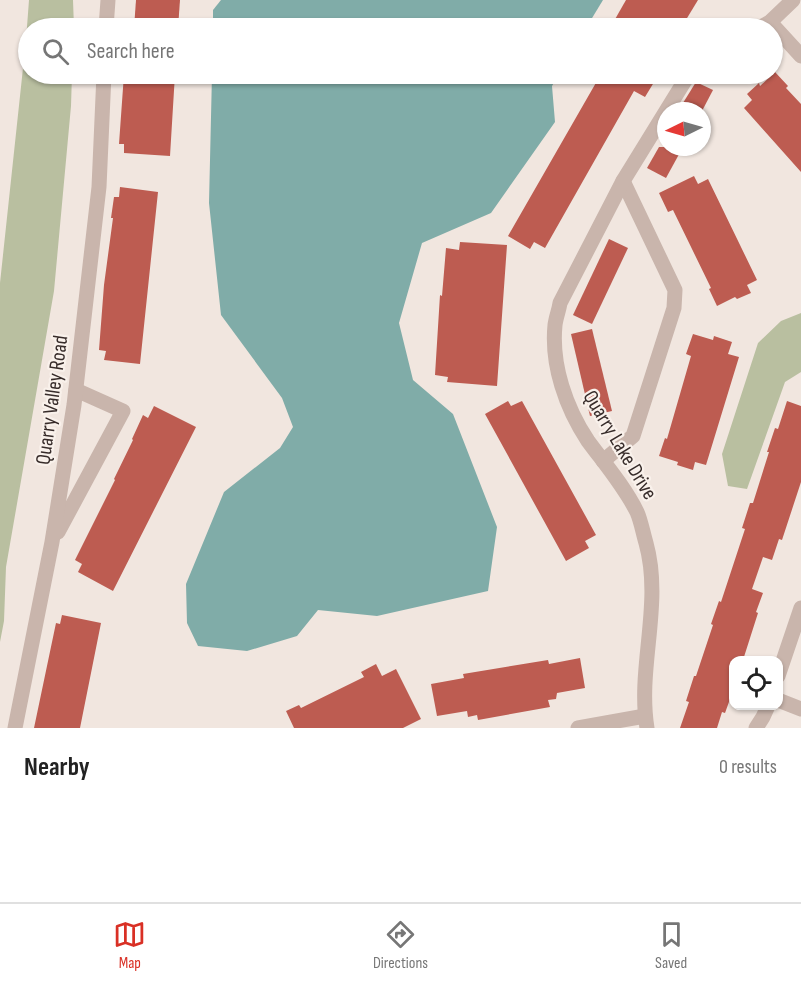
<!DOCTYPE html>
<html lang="en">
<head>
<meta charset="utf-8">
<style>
  body { margin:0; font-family:"Sofia Sans Condensed",sans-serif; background:#f6f6f6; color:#222 }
  .controls { position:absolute; right:18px; bottom:18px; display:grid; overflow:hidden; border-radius:12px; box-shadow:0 2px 4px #0004 }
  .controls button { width:54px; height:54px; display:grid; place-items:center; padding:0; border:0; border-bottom:2px solid #e0e0e0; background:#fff; color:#222; font:30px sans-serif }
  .compass { position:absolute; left:657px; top:102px; width:54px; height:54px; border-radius:50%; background:#fff; box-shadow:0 2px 4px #0004; rotate:265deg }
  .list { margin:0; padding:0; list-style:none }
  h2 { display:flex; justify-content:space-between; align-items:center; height:78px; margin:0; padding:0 24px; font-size:26px }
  h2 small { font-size:20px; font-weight:400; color:#767676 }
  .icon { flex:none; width:33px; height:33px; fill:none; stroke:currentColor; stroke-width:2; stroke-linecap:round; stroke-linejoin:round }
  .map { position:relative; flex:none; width:801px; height:728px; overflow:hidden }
  .search { position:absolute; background:#fff; box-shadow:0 2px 4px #0004; left:18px; right:18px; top:18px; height:66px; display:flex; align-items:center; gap:15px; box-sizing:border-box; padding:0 21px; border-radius:33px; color:#767676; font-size:22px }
  .sheet { height:174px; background:#fff }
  nav { display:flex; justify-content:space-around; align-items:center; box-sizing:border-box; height:84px; border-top:2px solid #e0e0e0; background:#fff; font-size:16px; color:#767676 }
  nav a { display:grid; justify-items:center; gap:3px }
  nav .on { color:#d93025 }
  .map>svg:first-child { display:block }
  .green { fill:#b9bfa0 }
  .water { fill:#80aca8 }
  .building { fill:#bd5c51 }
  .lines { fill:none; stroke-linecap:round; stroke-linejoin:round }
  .minor { stroke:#c9b5ac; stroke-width:15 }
  .labels { text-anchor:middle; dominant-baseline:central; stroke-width:4.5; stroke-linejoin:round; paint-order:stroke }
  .street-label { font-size:21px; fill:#372c2a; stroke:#f9f1eb }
</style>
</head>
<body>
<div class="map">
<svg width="801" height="728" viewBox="0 0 801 728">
  <rect width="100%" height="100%" fill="#f1e6df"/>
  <g class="green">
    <path d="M29 0H73L74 28H28V74H72L71 106 54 291 6 567 4 621 0 642V283L26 40Z"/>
    <path d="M801 313V372L785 382 747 489 728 486 722 454 758 343 781 321Z"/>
  </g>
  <g class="water">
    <path d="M221 0H603L586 28H213V10Z"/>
    <path d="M212 74H559L552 86 555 122 491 213 422 243 399 323 413 380 453 414 497 527 488 591 377 616 318 610 297 636 247 651 198 646 187 623 186 584 224 492 280 448 293 427 282 398 221 315 209 203Z"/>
  </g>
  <g class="building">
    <path d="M136 0H180L178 28H134Z"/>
    <path d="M626 0H698L681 28H610Z"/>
    <path d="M775 72 788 86 786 88 801 104V172L744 108 752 100 747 94 759 83 760 86Z"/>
    <path d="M124 74H175L170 156 124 153V144H119Z"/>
    <path d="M601 74H659L645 97 634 91 545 248 534 242 530 249 508 236Z"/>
    <path d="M696 82 713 90 702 111H678Z"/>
    <path d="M659 147H683L666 178 647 168Z"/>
    <path d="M694 176 698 184 708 179 757 280 747 285 751 293 737 299 735 297 717 306 709 289 711 288 673 210 668 212 659 193Z"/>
    <path d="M120 187 158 192 140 364 104 360 106 351 99 350 104 285 113 218H111L114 197H119Z"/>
    <path d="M609 239 628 248 592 324 573 315Z"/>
    <path d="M460 242 507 245 497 386 447 382 448 377 435 375 440 295 442 296 446 248 459 250Z"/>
    <path d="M592 329 612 411 590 416 571 334Z"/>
    <path d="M693 334 713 340 714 336 732 342 728 354 739 357 706 465 695 462 693 470 677 465 678 462 659 456 665 438 667 439 691 356 686 354Z"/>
    <path d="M508 401 511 406 522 401 596 535 585 541 589 548 566 561 485 414Z"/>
    <path d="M787 401 801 406V482L782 540 779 539 772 560 763 557 752 589 763 593 756 612 758 613 743 660H734V688L725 713 722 712 717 728H680L689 702 686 701 694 676H696L713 625 711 624 719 601 721 602 745 529 742 528 750 503H753L769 452H767L775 428 778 429Z"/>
    <path d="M154 406 196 427 113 591 78 572 82 564 75 560 115 480 114 479 133 440 132 439 143 415 148 418Z"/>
    <path d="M62 615 101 623 80 728H34L56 623 60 624Z"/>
    <path d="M580 658 585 688 557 693 556 699 548 700 550 707 478 720 477 715 468 717 467 711 437 716 431 684 464 678 463 674 548 660 549 664Z"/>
    <path d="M376 664 382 676 396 669 421 719 403 728H294L286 711 299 705 301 708 364 677 361 672Z"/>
  </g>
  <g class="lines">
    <g class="minor">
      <path d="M770 22 801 56"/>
      <path d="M106 28 108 0"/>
      <path d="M759 28 770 22 793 0"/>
      <path d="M603 461 633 436 674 308 675 290 623 181"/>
      <path d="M58 532 123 411 76 390"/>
      <path d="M778 676 801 608"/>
      <path d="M778 700 801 709"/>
      <path d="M15 728 52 542 74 405 99 187 104 74"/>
      <path d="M578 728 645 716"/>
      <path d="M647 728C637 667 663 604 646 543 643 533 641 521 637 512 624 486 605 464 588 441 566 408 551 365 555 325 556 317 559 310 560 303L623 181 684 82 690 74"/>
      <path d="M756 728 763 717 768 706"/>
    </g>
  </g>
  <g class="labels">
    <g class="street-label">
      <text transform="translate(52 400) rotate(-82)">Quarry Valley Road</text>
      <text transform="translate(620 445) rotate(59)">Quarry Lake Drive</text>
    </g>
  </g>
</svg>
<div class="controls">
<button><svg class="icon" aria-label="locate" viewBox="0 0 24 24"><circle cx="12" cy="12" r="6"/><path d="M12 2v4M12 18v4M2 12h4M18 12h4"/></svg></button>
</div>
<svg class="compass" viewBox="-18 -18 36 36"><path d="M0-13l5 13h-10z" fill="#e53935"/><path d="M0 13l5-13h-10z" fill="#767676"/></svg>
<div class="search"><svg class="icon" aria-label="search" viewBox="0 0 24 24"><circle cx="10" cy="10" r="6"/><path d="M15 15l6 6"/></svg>Search here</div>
</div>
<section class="sheet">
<h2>Nearby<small>0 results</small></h2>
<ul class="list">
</ul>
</section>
<nav>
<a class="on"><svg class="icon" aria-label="map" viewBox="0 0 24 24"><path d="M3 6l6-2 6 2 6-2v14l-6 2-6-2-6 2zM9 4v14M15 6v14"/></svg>Map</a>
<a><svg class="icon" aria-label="directions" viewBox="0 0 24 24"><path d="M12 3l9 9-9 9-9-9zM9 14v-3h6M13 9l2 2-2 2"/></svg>Directions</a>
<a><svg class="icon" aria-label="saved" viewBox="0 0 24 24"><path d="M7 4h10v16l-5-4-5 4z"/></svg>Saved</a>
</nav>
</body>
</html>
